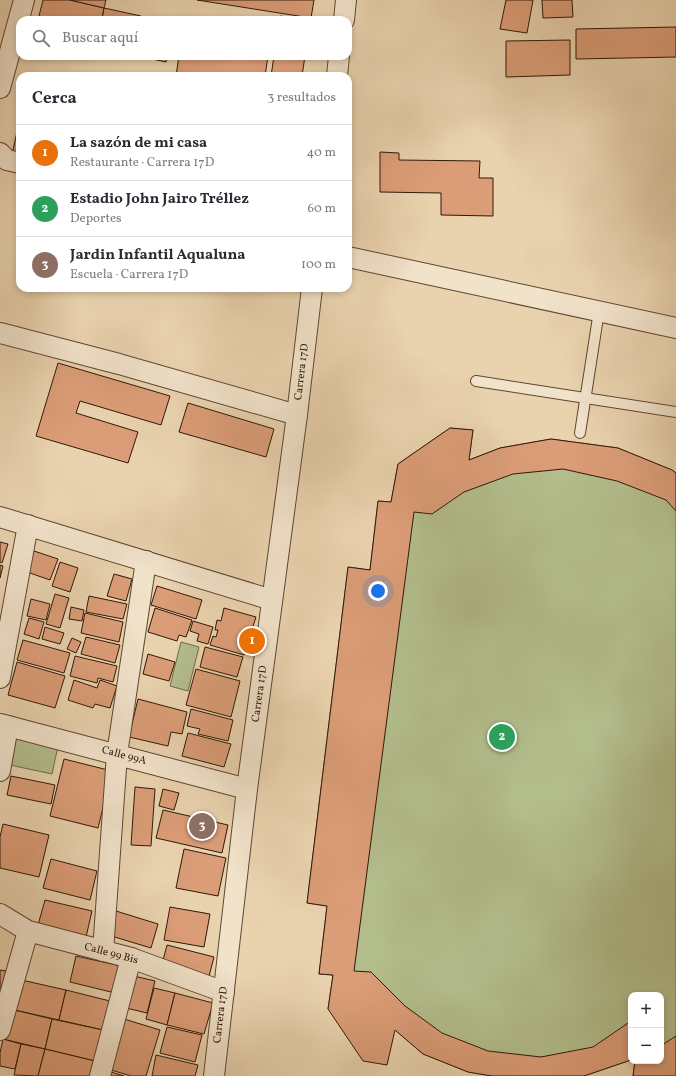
<!DOCTYPE html>
<html lang="es">
<head>
<meta charset="utf-8">
<style>
  body { margin:0; font-family:Vollkorn,serif; background:#f2f2f3; color:#2b2b33 }
  .controls { position:absolute; right:12px; bottom:12px; display:grid; overflow:hidden; border-radius:8px; box-shadow:0 2px 6px #0003 }
  .controls button { width:36px; height:36px; display:grid; place-items:center; padding:0; border:0; border-bottom:1px solid #e1e1e2; background:#fff; color:#2b2b33; font:20px sans-serif }
  .you { position:absolute; left:378px; top:591px; width:14px; height:14px; margin:-10px; border:3px solid #fff; border-radius:50%; background:#1a73e8; box-shadow:0 0 0 6px #1a73e833 }
  .badge { display:grid; place-items:center; width:26px; height:26px; border-radius:50%; background:#8f2418; color:#fff; font-size:13px; font-weight:700 }
  .pin { position:absolute; translate:-50% -50%; border:2px solid #fff; box-shadow:0 1px 4px #0006 }
  .list { margin:0; padding:0; list-style:none }
  h2 { display:flex; justify-content:space-between; align-items:center; height:52px; margin:0; padding:0 16px; font-size:17px }
  h2 small { font-size:13px; font-weight:400; color:#7c7c81 }
  .list li { display:grid; grid-template-columns:26px 1fr auto; gap:12px; align-items:center; box-sizing:border-box; height:56px; padding:0 16px; border-top:1px solid #e1e1e2 }
  .list b { display:block; font-size:15px; white-space:nowrap }
  .list p { margin:0; font-size:13px; white-space:nowrap; color:#7c7c81 }
  .list em { font-size:13px; font-style:normal; color:#7c7c81 }
  .icon { flex:none; width:22px; height:22px; fill:none; stroke:currentColor; stroke-width:2; stroke-linecap:round; stroke-linejoin:round }
  .map { position:relative; flex:none; width:676px; height:1076px; overflow:hidden }
  .search { position:absolute; background:#fff; box-shadow:0 2px 6px #0003; left:16px; top:16px; width:336px; height:44px; display:flex; align-items:center; gap:10px; box-sizing:border-box; padding:0 14px; border-radius:12px; color:#7c7c81; font-size:15px }
  .panel { position:absolute; background:#fff; box-shadow:0 2px 6px #0003; left:16px; top:72px; width:336px; height:220px; border-radius:12px }
  .map>svg:first-child { display:block }
  .green { fill:#b3bd8c; stroke:#726a4a }
  .building { fill:#db9d77; stroke:#301808 }
  .lines { fill:none; stroke-linecap:round; stroke-linejoin:round }
  .service-casing { stroke:#5e4632; stroke-width:12 }
  .minor-casing { stroke:#5e4632; stroke-width:22 }
  .service { stroke:#f1e2ca; stroke-width:10 }
  .minor { stroke:#f1e2ca; stroke-width:20 }
  .labels { text-anchor:middle; dominant-baseline:central; stroke-width:4; stroke-linejoin:round; paint-order:stroke }
  .street-label { font-size:11px; fill:#301808; stroke:#f1e2ca }
</style>
</head>
<body>
<div class="map">
<svg width="676" height="1076" viewBox="0 0 676 1076">
  <rect width="100%" height="100%" fill="#e9d2ae"/>
  <filter id="stains"><feTurbulence type="fractalNoise" baseFrequency=".005" numOctaves="4"/><feColorMatrix values="0 0 0 0 .2 0 0 0 0 .09 0 0 0 0 .02 0 0 0 .5 -.17"/></filter>
  <radialGradient id="worn" r=".72"><stop offset=".6" stop-color="#630" stop-opacity="0"/><stop offset="1" stop-color="#630" stop-opacity=".3"/></radialGradient>
  <g class="green">
    <path d="M450 428 473 430 469 460 500 448 551 439 618 448 672 470 676 473V1076H633L635 1061H661V995H631V1060L584 1076H492L468 1072 423 1054 395 1030 328 1009 333 975 319 974 327 906 307 903 348 567 370 570 378 501 391 502 398 464Z"/>
    <path d="M181 642 199 647 188 691 170 686Z"/>
    <path d="M16 737 58 746 52 774 10 765Z"/>
  </g>
  <g class="building">
    <path d="M43 0H70L104 8 102 20H38Z"/>
    <path d="M70 0H106L104 8Z"/>
    <path d="M197 0H314L311 18Z"/>
    <path d="M506 0H533L527 33 500 29Z"/>
    <path d="M542 0H572L573 17 543 18Z"/>
    <path d="M104 8 141 16 140 20H102Z"/>
    <path d="M280 16 304 20H280Z"/>
    <path d="M676 27V57L576 59V29Z"/>
    <path d="M570 40V75L506 77V41Z"/>
    <path d="M139 56H167L166 62Z"/>
    <path d="M179 56H268L265 76H176Z"/>
    <path d="M274 56H305L302 76H271Z"/>
    <path d="M20 118V157L12 155Z"/>
    <path d="M380 152 399 153V160L480 161 479 178H493V216L441 215V193L380 192Z"/>
    <path d="M58 363 170 396 161 425 80 401 76 413 138 432 128 463 36 436Z"/>
    <path d="M188 403 274 429 266 457 179 432Z"/>
    <path d="M450 428 473 430 469 460 500 448 551 439 618 448 672 470 676 473V511L666 500 617 481 563 469 513 474 464 492 432 514 414 512 354 971 371 972 405 1006 442 1033 488 1051 541 1057 593 1047 631 1021V1060L584 1076H492L468 1072 423 1054 395 1030 387 1065 363 1061 328 1009 333 975 319 974 327 906 307 903 348 567 370 570 378 501 391 502 398 464Z"/>
    <path d="M0 542 8 544 2 563 0 562Z"/>
    <path d="M34 551 58 559 50 580 27 572Z"/>
    <path d="M60 562 78 568 70 592 52 586Z"/>
    <path d="M0 565 3 566 0 578Z"/>
    <path d="M114 574 132 579 126 601 107 596Z"/>
    <path d="M157 586 202 600 196 619 151 605Z"/>
    <path d="M55 594 69 598 60 628 46 624Z"/>
    <path d="M89 596 127 604 123 619 86 612Z"/>
    <path d="M31 599 50 604 46 620 27 616Z"/>
    <path d="M71 607 84 610 82 621 69 619Z"/>
    <path d="M155 608 192 620 186 637 179 635 177 641 148 632Z"/>
    <path d="M224 608 256 617 244 655 210 645 213 636 216 637 218 630H215L217 620 221 621Z"/>
    <path d="M85 613 123 622 119 642 81 633Z"/>
    <path d="M29 618 44 622 39 639 24 634Z"/>
    <path d="M193 621 213 627 208 644 197 641 199 634 190 631Z"/>
    <path d="M45 627 64 633 60 644 42 639Z"/>
    <path d="M86 637 120 645 115 663 81 654Z"/>
    <path d="M72 638 81 642 76 653 67 649Z"/>
    <path d="M23 640 70 653 64 673 17 660Z"/>
    <path d="M205 647 243 657 237 677 200 667Z"/>
    <path d="M148 654 175 662 169 681 143 674Z"/>
    <path d="M75 656 117 666 113 682 98 678 97 683 70 676Z"/>
    <path d="M17 662 65 676 55 708 8 695Z"/>
    <path d="M196 669 240 681 231 717 186 705Z"/>
    <path d="M74 680 97 688 100 680 117 686 110 708 95 704 93 708 68 700Z"/>
    <path d="M138 699 187 712 182 734 171 732 168 746 129 737Z"/>
    <path d="M191 709 233 720 228 741 198 734 200 729 187 726Z"/>
    <path d="M188 733 231 744 224 767 182 756Z"/>
    <path d="M64 759 112 771 98 828 50 816Z"/>
    <path d="M11 776 55 785 51 804 7 795Z"/>
    <path d="M135 787 155 789 151 846 131 845Z"/>
    <path d="M163 789 179 793 174 810 159 806Z"/>
    <path d="M163 810 228 825 222 853 156 838Z"/>
    <path d="M3 824 49 835 39 877 0 868V837Z"/>
    <path d="M184 849 226 858 218 896 176 888Z"/>
    <path d="M51 859 97 871 90 900 43 888Z"/>
    <path d="M45 900 92 911 86 937 38 925Z"/>
    <path d="M170 907 210 914 204 947 164 940Z"/>
    <path d="M116 911 158 924 151 948 108 935Z"/>
    <path d="M167 945 214 957 208 980 161 968Z"/>
    <path d="M76 956 121 966 115 993 70 982Z"/>
    <path d="M0 970 6 971 1 992H0Z"/>
    <path d="M134 976 155 981 147 1013 126 1008Z"/>
    <path d="M17 979 66 990 59 1020 10 1009Z"/>
    <path d="M154 988 175 993 167 1025 146 1019Z"/>
    <path d="M66 990 110 1001 103 1030 59 1020Z"/>
    <path d="M175 993 213 1003 204 1034 167 1025Z"/>
    <path d="M10 1009 52 1019 45 1049 3 1039Z"/>
    <path d="M52 1019 103 1030 95 1061 45 1049Z"/>
    <path d="M124 1019 160 1030 146 1076H131L108 1069Z"/>
    <path d="M167 1027 202 1035 195 1062 160 1053Z"/>
    <path d="M676 1036V1076H633L635 1061H661V1044L662 1045Z"/>
    <path d="M3 1039 21 1044 15 1069 0 1066V1053Z"/>
    <path d="M21 1044 45 1049 38 1076 14 1075Z"/>
    <path d="M45 1049 95 1061 92 1076H38Z"/>
    <path d="M156 1055 198 1065 195 1076H152Z"/>
    <path d="M108 1071 124 1076H107Z"/>
  </g>
  <g class="lines">
    <defs>
      <g id="service">
        <path d="M476 381 676 412"/>
        <path d="M580 433 599 311"/>
      </g>
      <g id="minor">
        <path d="M344 20 346 0"/>
        <path d="M337 76 339 56"/>
        <path d="M0 88 24 0"/>
        <path d="M0 153 7 160 20 163"/>
        <path d="M348 257 676 328"/>
        <path d="M0 333 119 364 297 415"/>
        <path d="M0 517 272 600"/>
        <path d="M0 678 28 525"/>
        <path d="M0 724 247 789"/>
        <path d="M0 771 8 726"/>
        <path d="M0 914 28 931 131 958 224 992"/>
        <path d="M103 951 117 754 146 561"/>
        <path d="M0 1030 28 931"/>
        <path d="M100 1076 131 958"/>
        <path d="M214 1076 247 789 297 415 312 288"/>
      </g>
    </defs>
    <use href="#service" class="service-casing"/>
    <use href="#minor" class="minor-casing"/>
    <use href="#service" class="service"/>
    <use href="#minor" class="minor"/>
  </g>
  <g class="labels">
    <g class="street-label">
      <text transform="translate(302 372) rotate(-83)">Carrera 17D</text>
      <text transform="translate(260 694) rotate(-82)">Carrera 17D</text>
      <text transform="translate(124 756) rotate(15)">Calle 99A</text>
      <text transform="translate(111 954) rotate(15)">Calle 99 Bis</text>
      <text transform="translate(221 1015) rotate(-83)">Carrera 17D</text>
    </g>
  </g>
  <rect width="100%" height="100%" filter="url(#stains)"/>
  <rect width="100%" height="100%" fill="url(#worn)"/>
</svg>
<div class="controls">
<button>+</button>
<button>−</button>
</div>
<div class="you"></div>
<div class="pin badge" style="left:252px;top:641px;background:#e8710a">1</div>
<div class="pin badge" style="left:502px;top:737px;background:#2e9e5b">2</div>
<div class="pin badge" style="left:202px;top:826px;background:#8d6e63">3</div>
<div class="search"><svg class="icon" aria-label="search" viewBox="0 0 24 24"><circle cx="10" cy="10" r="6"/><path d="M15 15l6 6"/></svg>Buscar aquí</div>
<section class="panel">
<h2>Cerca<small>3 resultados</small></h2>
<ul class="list">
<li><span class="badge" style="background:#e8710a">1</span><div><b>La sazón de mi casa</b><p>Restaurante · Carrera 17D</p></div><em>40 m</em></li>
<li><span class="badge" style="background:#2e9e5b">2</span><div><b>Estadio John Jairo Tréllez</b><p>Deportes</p></div><em>60 m</em></li>
<li><span class="badge" style="background:#8d6e63">3</span><div><b>Jardin Infantil Aqualuna</b><p>Escuela · Carrera 17D</p></div><em>100 m</em></li>
</ul>
</section>
</div>
</body>
</html>
